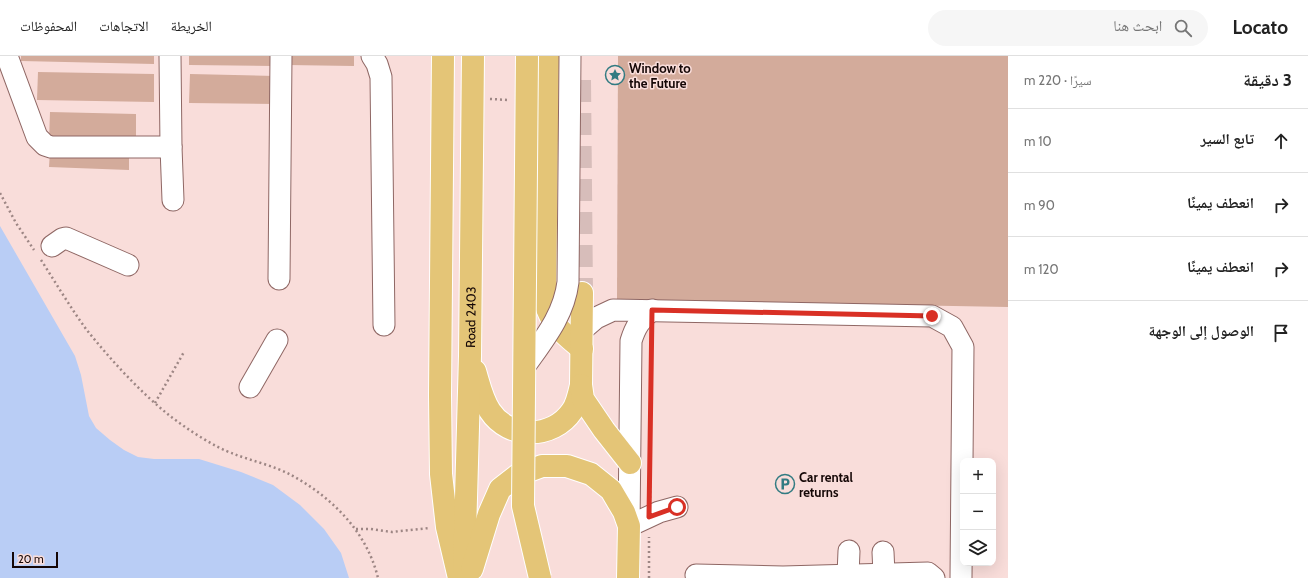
<!DOCTYPE html>
<html lang="ar">
<head>
<meta charset="utf-8">
<style>
  body { margin:0; font-family:Cabin,"Noto Naskh Arabic",sans-serif; background:#f6f6f6; color:#222; direction:rtl }
  .controls { position:absolute; right:12px; bottom:12px; display:grid; overflow:hidden; border-radius:8px; box-shadow:0 4px 16px #0002 }
  .controls button { width:36px; height:36px; display:grid; place-items:center; padding:0; border:0; border-bottom:1px solid #e0e0e0; background:#fff; color:#222; font:20px sans-serif }
  .scale { position:absolute; left:12px; bottom:10px; width:46px; box-sizing:border-box; padding-left:4px; border:2px solid #150706; border-top:0; font-size:11px; line-height:14px; white-space:nowrap; color:#150706; -webkit-text-stroke:3px #f9ddda; paint-order:stroke }
  .stop { position:absolute; width:12px; height:12px; margin:-9px; border:3px solid #d93025; border-radius:50%; background:#fff }
  .stop.end { background:#d93025; border-color:#fff; box-shadow:0 1px 4px #0008 }
  .list { margin:0; padding:0; list-style:none }
  h2 { display:flex; justify-content:space-between; align-items:center; height:52px; margin:0; padding:0 16px; font-size:17px }
  h2 small { font-size:13px; font-weight:400; color:#767676 }
  .list li { display:grid; grid-template-columns:26px 1fr auto; gap:12px; align-items:center; box-sizing:border-box; height:64px; padding:0 16px; border-top:1px solid #e0e0e0 }
  .list b { display:block; font-size:15px; white-space:nowrap }
  .list em { font-size:13px; font-style:normal; color:#767676 }
  .icon { flex:none; width:22px; height:22px; fill:none; stroke:currentColor; stroke-width:2; stroke-linecap:round; stroke-linejoin:round }
  .map { position:relative; flex:none; width:1008px; height:522px; overflow:hidden; direction:ltr }
  header { display:flex; align-items:center; gap:24px; box-sizing:border-box; height:56px; padding:0 20px; background:#fff; border-bottom:1px solid #e0e0e0 }
  header strong { font-size:19px }
  nav { display:flex; gap:22px; margin-inline-start:auto; font-size:14px }
  .search { width:280px; height:36px; background:#f6f6f6; display:flex; align-items:center; gap:10px; box-sizing:border-box; padding:0 14px; border-radius:22px; color:#767676; font-size:15px }
  main { display:flex }
  aside { flex:1; background:#fff }
  .map>svg:first-child { display:block }
  .water { fill:#b9cdf5 }
  .building { fill:#d3ab9b }
  .lines { fill:none; stroke-linecap:round; stroke-linejoin:round }
  .major-tunnel { stroke:#d7bdba; stroke-width:22; stroke-dasharray:22 11; stroke-linecap:butt }
  .minor-casing { stroke:#8f6764; stroke-width:23 }
  .major-casing { stroke:#fff; stroke-width:24 }
  .path { stroke:#9d8684; stroke-width:2.5; stroke-dasharray:2 3; stroke-linecap:butt }
  .minor { stroke:#fff; stroke-width:21 }
  .major { stroke:#e4c577; stroke-width:22 }
  .minor-bridge-casing { stroke:#8f6764; stroke-width:23; stroke-linecap:butt }
  .major-bridge-casing { stroke:#fff; stroke-width:24; stroke-linecap:butt }
  .minor-bridge { stroke:#fff; stroke-width:21 }
  .major-bridge { stroke:#e4c577; stroke-width:22 }
  .route { stroke:#d93025; stroke-width:5 }
  .labels { text-anchor:middle; dominant-baseline:central; stroke-width:3; stroke-linejoin:round; paint-order:stroke }
  .poi-label { font-size:13px; font-weight:bold; fill:#150706; stroke:#f9ddda; text-anchor:start }
  .street-label { font-size:13px; fill:#150706; stroke:#f9ddda }
</style>
</head>
<body>
<header>
<strong>Locato</strong>
<div class="search"><svg class="icon" aria-label="search" viewBox="0 0 24 24"><circle cx="10" cy="10" r="6"/><path d="M15 15l6 6"/></svg>ابحث هنا</div>
<nav><a>الخريطة</a><a>الاتجاهات</a><a>المحفوظات</a></nav>
</header>
<main>
<aside>
<h2>3 دقيقة<small>سيرًا · 220 m</small></h2>
<ul class="list">
<li><svg class="icon" aria-label="ahead" viewBox="0 0 24 24"><path d="M12 20V5M6 11l6-6 6 6"/></svg><div><b>تابع السير</b></div><em>10 m</em></li>
<li><svg class="icon" aria-label="right" viewBox="0 0 24 24"><path d="M7 20v-9h11M14 6l5 5-5 5"/></svg><div><b>انعطف يمينًا</b></div><em>90 m</em></li>
<li><svg class="icon" aria-label="right" viewBox="0 0 24 24"><path d="M7 20v-9h11M14 6l5 5-5 5"/></svg><div><b>انعطف يمينًا</b></div><em>120 m</em></li>
<li><svg class="icon" aria-label="arrive" viewBox="0 0 24 24"><path d="M6 21V4h12l-3 4 3 4H6"/></svg><div><b>الوصول إلى الوجهة</b></div></li>
</ul>
</aside>
<div class="map">
<svg width="1008" height="522" viewBox="0 0 1008 522">
  <rect width="100%" height="100%" fill="#f9ddda"/>
  <path class="water" d="M0 170 75 300 81 319 89 360 96 372 110 384 124 394 138 401 154 403H199L241 416 273 429 300 449 324 473 341 497 349 522H0Z"/>
  <g class="building">
    <path d="M21 0H154V8L21 5Z"/>
    <path d="M189 0H274V10L189 9Z"/>
    <path d="M288 0H354V10L288 9Z"/>
    <path d="M618 0H1008V251L617 244Z"/>
    <path d="M38 16 154 18V46L37 44Z"/>
    <path d="M190 18 275 20V48L189 47Z"/>
    <path d="M50 56 136 58V87L49 85Z"/>
    <path d="M50 95 129 98V114L49 111Z"/>
  </g>
  <g class="lines">
    <path class="major-tunnel" d="M580 24 582 237"/>
    <defs>
      <g id="minor">
        <path d="M7 0 37 81 45 89 51 91H171"/>
        <path d="M170 0 171 91 173 144"/>
        <path d="M372 0 377 8 381 21 384 269"/>
        <path d="M52 190 62 183 66 182 128 209"/>
        <path d="M279 223 281 0"/>
        <path d="M652 254C640 263 635 272 631 285L629 470 659 456 677 451"/>
        <path d="M582 274 596 262 613 254 932 260 952 271 963 291 961 522"/>
        <path d="M250 331 277 284"/>
        <path d="M883 496 884 518"/>
        <path d="M696 519 783 521 928 517 934 522"/>
        <path d="M848 519 849 495"/>
      </g>
      <g id="major">
        <path d="M443 0 440 339 441 418 447 471 459 522"/>
        <path d="M548 0 545 246C551 269 564 278 582 293"/>
        <path d="M475 315C479 328 482 343 490 355 509 384 553 383 572 355 577 348 579 338 581 329L582 237"/>
        <path d="M581 329 583 343 604 374 630 407"/>
        <path id="s1" d="M464 513 470 300 473 0"/>
        <path d="M472 513 489 458 500 433 518 419 542 410H567L591 418 611 434 624 456 629 470 628 522"/>
      </g>
    </defs>
    <use href="#minor" class="minor-casing"/>
    <use href="#major" class="major-casing"/>
    <g class="path">
      <path d="M490 43 509 44"/>
      <path d="M0 137 16 167 34 194"/>
      <path d="M41 204C56 227 70 251 86 273 110 303 139 335 170 360 187 373 214 391 234 398 252 405 275 410 291 419 332 441 367 476 378 522"/>
      <path d="M155 347 184 296"/>
      <path d="M650 442 651 285"/>
      <path d="M356 473H371L392 476 429 472"/>
      <path d="M649 522V481"/>
    </g>
    <use href="#minor" class="minor"/>
    <use href="#major" class="major"/>
    <defs>
      <path id="minor-bridge" d="M525 310C544 283 564 259 568 226L570 0"/>
      <path id="major-bridge" d="M527 0 523 450 540 522"/>
    </defs>
    <use href="#minor-bridge" class="minor-bridge-casing"/>
    <use href="#major-bridge" class="major-bridge-casing"/>
    <use href="#minor-bridge" class="minor-bridge"/>
    <use href="#major-bridge" class="major-bridge"/>
  </g>
  <g class="lines">
    <path class="route" d="M677 451 649 461 652 254 932 260"/>
  </g>
  <defs>
    <symbol id="sight-ring" viewBox="-11 -11 22 22"><circle r="9.5" fill="#f9ddda" stroke="#327b82" stroke-width="1.5"/><path d="M0-6L1.8-2.2L6-1.7L2.9 1.2L3.7 5.4L0 3.3L-3.7 5.4L-2.9 1.2L-6-1.7L-1.8-2.2Z" fill="#327b82"/></symbol>
    <symbol id="parking-ring" viewBox="-11 -11 22 22"><circle r="9.5" fill="#f9ddda" stroke="#327b82" stroke-width="1.5"/><path d="M-3.5-5.5H1a3.5 3.5 0 0 1 0 7H-1V5.5H-3.5ZM-1-3.4V-.6H.8a1.4 1.4 0 0 0 0-2.8Z" fill="#327b82"/></symbol>
  </defs>
  <g fill-rule="evenodd">
    <use href="#sight-ring" x="604" y="8" width="22" height="22"/>
    <use href="#parking-ring" x="774" y="417" width="22" height="22"/>
  </g>
  <g class="labels">
    <g class="poi-label">
      <text x="629" y="12">Window to<tspan x="629" dy="15">the Future</tspan></text>
      <text x="799" y="421">Car rental<tspan x="799" dy="15">returns</tspan></text>
    </g>
    <g class="street-label">
      <text stroke="none"><textPath href="#s1" startOffset="252">Road 2403</textPath></text>
    </g>
  </g>
</svg>
<div class="controls">
<button>+</button>
<button>−</button>
<button><svg class="icon" aria-label="layers" viewBox="0 0 24 24"><path d="M12 4l9 5-9 5-9-5zM3 14l9 5 9-5"/></svg></button>
</div>
<div class="scale">20 m</div>
<div class="stop" style="left:677px;top:451px"></div>
<div class="stop end" style="left:932px;top:260px"></div>
</div>
</main>
</body>
</html>
